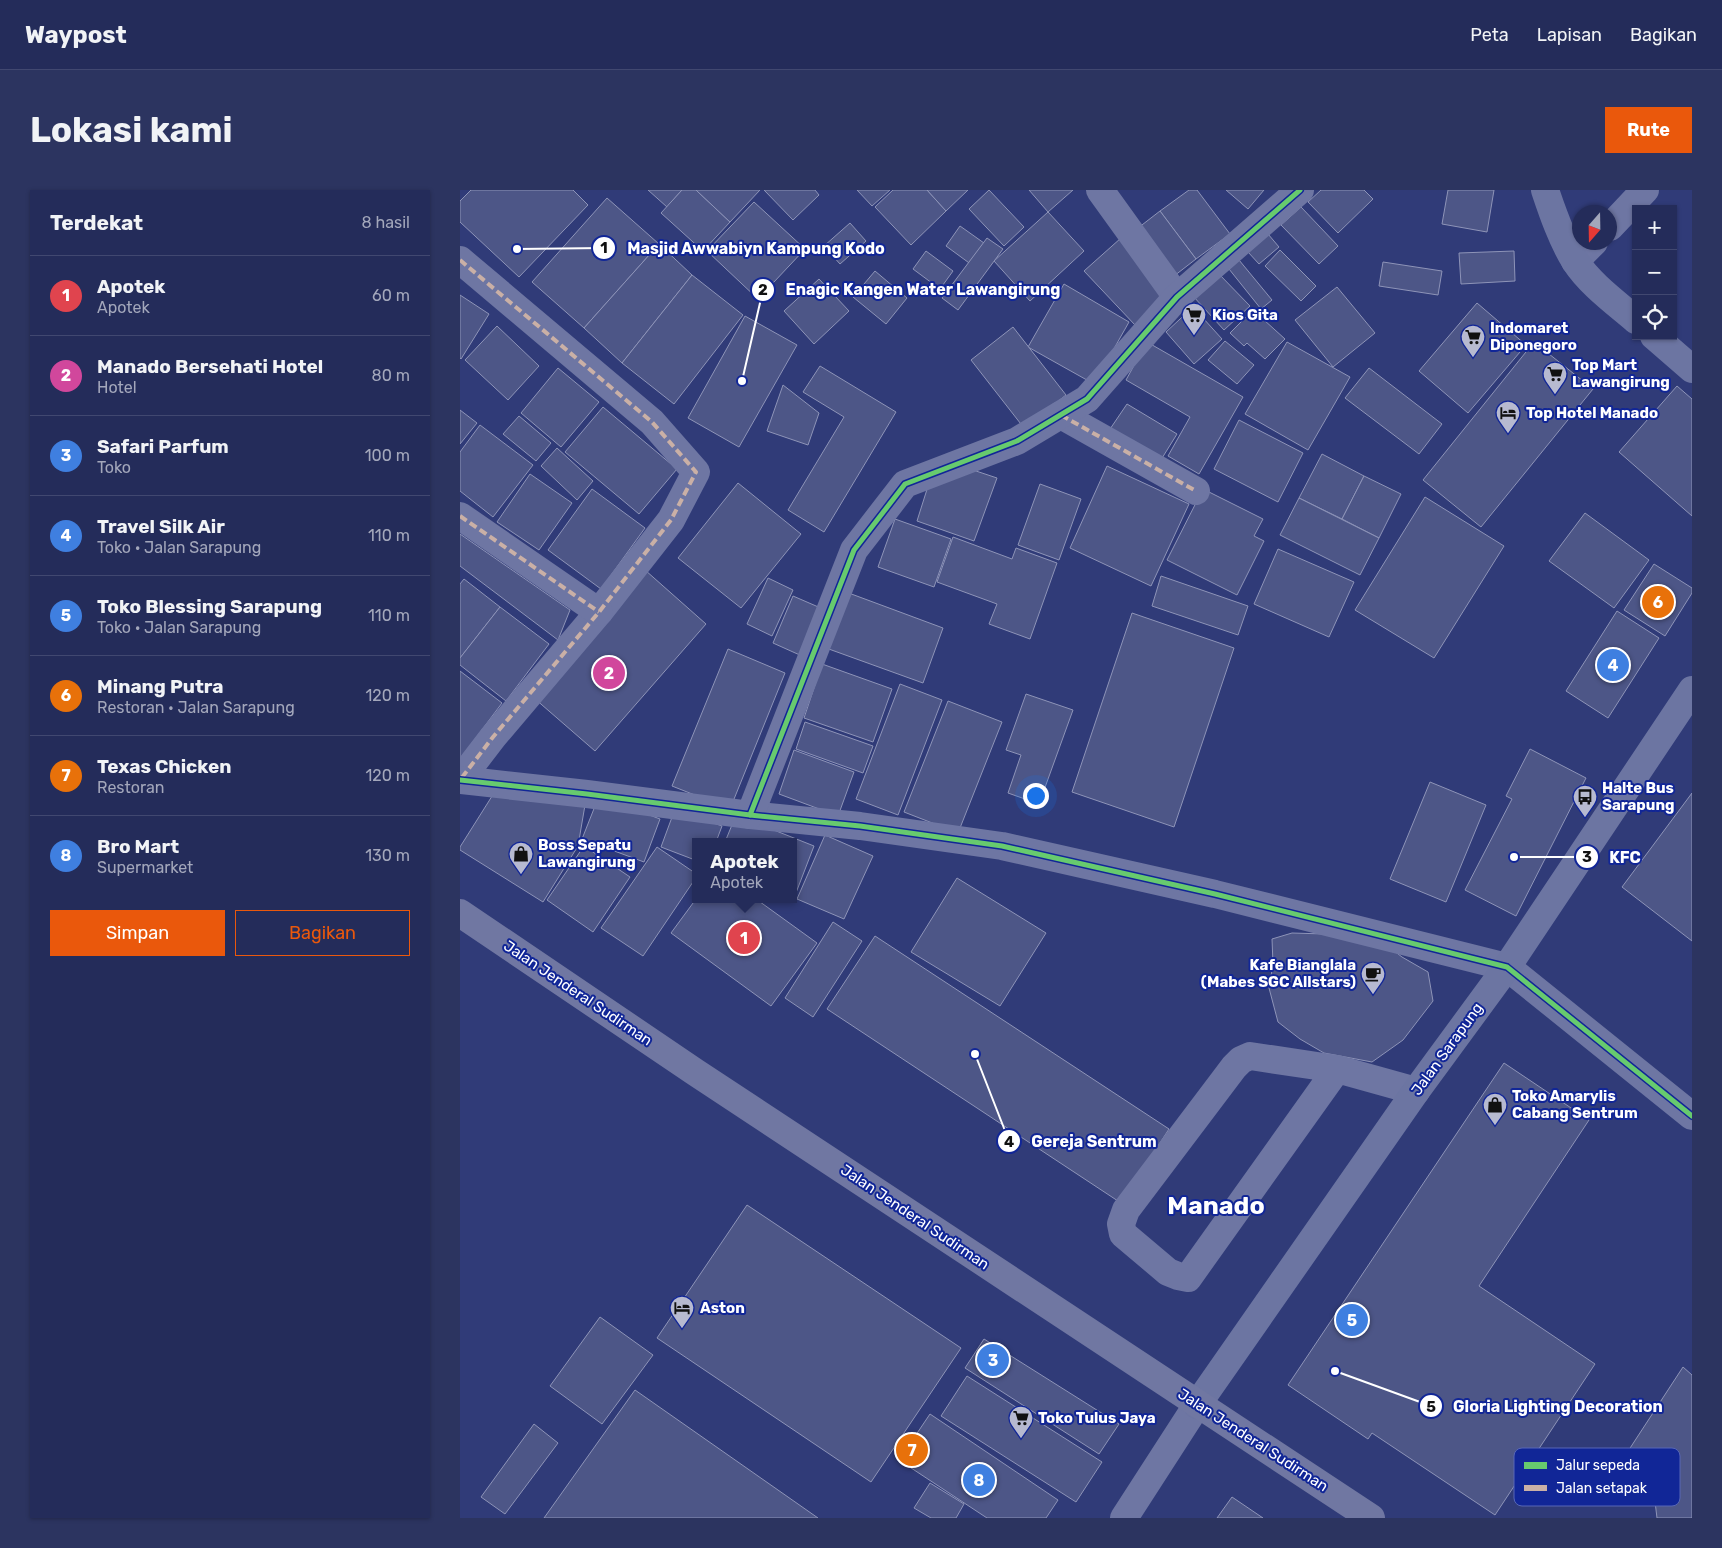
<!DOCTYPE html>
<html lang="id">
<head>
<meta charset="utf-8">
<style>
  body { margin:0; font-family:Rubik,sans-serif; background:#2c3460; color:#f1f3f6 }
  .controls { position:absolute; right:15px; top:15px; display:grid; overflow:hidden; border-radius:0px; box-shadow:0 1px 4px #0004 }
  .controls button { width:45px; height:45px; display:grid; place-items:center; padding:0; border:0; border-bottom:1px solid #414870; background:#242c5a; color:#f1f3f6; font:25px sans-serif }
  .compass { position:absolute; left:1112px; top:15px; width:45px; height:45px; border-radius:50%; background:#242c5a; box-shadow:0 1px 4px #0004; rotate:200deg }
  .you { position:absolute; left:575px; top:605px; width:18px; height:18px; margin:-12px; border:4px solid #fff; border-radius:50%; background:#1a73e8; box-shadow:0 0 0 8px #1a73e833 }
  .badge { display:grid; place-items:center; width:32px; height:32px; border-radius:50%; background:#ea580c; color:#fff; font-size:16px; font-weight:700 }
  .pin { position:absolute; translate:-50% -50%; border:2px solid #fff; box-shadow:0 1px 5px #0006 }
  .popup { position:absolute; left:232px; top:648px; width:105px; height:65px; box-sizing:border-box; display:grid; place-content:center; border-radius:0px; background:#242c5a; filter:drop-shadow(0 1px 4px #0005); font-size:16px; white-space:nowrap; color:#a3a7bb }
  .popup b { font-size:19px; color:#f1f3f6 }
  .popup::after { content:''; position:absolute; left:50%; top:100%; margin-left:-10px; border:10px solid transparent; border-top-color:#242c5a }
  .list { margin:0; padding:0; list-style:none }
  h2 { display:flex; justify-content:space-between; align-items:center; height:65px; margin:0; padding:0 20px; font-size:21px }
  h2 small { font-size:16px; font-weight:400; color:#a3a7bb }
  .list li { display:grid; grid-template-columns:32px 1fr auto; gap:15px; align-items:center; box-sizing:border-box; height:80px; padding:0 20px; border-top:1px solid #414870 }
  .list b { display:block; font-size:19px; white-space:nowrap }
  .list p { margin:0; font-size:16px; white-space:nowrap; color:#a3a7bb }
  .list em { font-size:16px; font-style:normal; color:#a3a7bb }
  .actions { display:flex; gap:10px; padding:15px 20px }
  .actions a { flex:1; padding:11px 0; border:1px solid #ea580c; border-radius:0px; text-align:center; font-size:18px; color:#ea580c }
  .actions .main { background:#ea580c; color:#fff }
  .icon { flex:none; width:28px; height:28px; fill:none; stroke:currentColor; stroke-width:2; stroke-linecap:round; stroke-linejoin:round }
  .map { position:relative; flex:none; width:1232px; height:1328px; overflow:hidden; border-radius:0px }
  header { display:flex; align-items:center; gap:30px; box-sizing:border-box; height:70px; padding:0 25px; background:#242c5a; border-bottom:1px solid #414870 }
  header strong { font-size:24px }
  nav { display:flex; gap:28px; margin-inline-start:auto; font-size:18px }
  .intro { display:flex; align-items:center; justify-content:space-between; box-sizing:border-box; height:120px; padding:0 30px }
  h1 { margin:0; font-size:35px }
  .button { padding:12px 22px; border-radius:0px; background:#ea580c; color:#fff; font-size:18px; font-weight:700 }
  main { display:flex; gap:30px; padding:0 30px }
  aside { flex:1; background:#242c5a; border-radius:0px; box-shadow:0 1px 4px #0004 }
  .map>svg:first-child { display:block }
  .building { fill:#4d5687; stroke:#8e94b8 }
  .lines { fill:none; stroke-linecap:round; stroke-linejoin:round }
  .minor { stroke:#6e76a3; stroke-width:28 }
  .major { stroke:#6c75a2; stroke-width:28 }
  .highway { stroke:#7077a2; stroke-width:28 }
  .quiet { stroke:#cab0a6; stroke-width:4; stroke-dasharray:8 4; stroke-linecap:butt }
  .cycleway-casing { stroke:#112697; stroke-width:8 }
  .cycleway { stroke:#67ca6e; stroke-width:5 }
  .labels { text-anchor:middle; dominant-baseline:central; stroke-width:4; stroke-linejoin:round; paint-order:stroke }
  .poi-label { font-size:15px; font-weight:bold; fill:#fff; stroke:#112697; text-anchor:start }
  .street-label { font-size:15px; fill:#fff; stroke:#112697 }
  .town-label { font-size:25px; font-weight:bold; fill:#fff; stroke:#112697 }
  .key { fill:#112697; stroke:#5867b6; stroke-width:1 }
  .key-label { font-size:14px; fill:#fff }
  .leader { fill:none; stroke:#fff; stroke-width:2 }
  .callout-dot { fill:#fff; stroke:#112697; stroke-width:2 }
  .mark-label { font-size:15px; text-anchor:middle; font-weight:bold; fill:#111 }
  .callout-label { font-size:16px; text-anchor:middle; font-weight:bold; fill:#fff; stroke:#112697; stroke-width:4; stroke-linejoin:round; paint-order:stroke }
</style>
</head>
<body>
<header>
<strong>Waypost</strong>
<nav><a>Peta</a><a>Lapisan</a><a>Bagikan</a></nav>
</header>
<div class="intro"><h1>Lokasi kami</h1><a class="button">Rute</a></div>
<main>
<aside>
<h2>Terdekat<small>8 hasil</small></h2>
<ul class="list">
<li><span class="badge" style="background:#e0444e">1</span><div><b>Apotek</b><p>Apotek</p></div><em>60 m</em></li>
<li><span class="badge" style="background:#d1479c">2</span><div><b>Manado Bersehati Hotel</b><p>Hotel</p></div><em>80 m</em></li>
<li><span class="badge" style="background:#3f7fe0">3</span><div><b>Safari Parfum</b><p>Toko</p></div><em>100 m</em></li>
<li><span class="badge" style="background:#3f7fe0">4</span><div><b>Travel Silk Air</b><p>Toko · Jalan Sarapung</p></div><em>110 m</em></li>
<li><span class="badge" style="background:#3f7fe0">5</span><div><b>Toko Blessing Sarapung</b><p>Toko · Jalan Sarapung</p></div><em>110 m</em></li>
<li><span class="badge" style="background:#e8710a">6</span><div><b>Minang Putra</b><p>Restoran · Jalan Sarapung</p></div><em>120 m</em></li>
<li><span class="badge" style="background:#e8710a">7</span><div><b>Texas Chicken</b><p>Restoran</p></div><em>120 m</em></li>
<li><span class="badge" style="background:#3f7fe0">8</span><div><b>Bro Mart</b><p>Supermarket</p></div><em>130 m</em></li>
</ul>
<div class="actions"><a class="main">Simpan</a><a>Bagikan</a></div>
</aside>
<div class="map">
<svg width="1232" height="1328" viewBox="0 0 1232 1328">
  <rect width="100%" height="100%" fill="#303b78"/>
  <g class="building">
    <path d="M11 0H113L128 15 59 87 0 32V11Z"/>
    <path d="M188 0H222L207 17Z"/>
    <path d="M222 0H236L270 32 243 61 201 23Z"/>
    <path d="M236 0H300L270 32Z"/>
    <path d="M304 0H355L359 5 333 30Z"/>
    <path d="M397 0H430L412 16Z"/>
    <path d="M433 0H467L486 21 451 55 415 17Z"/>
    <path d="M467 0H508L486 21Z"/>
    <path d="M529 0 564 37 544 56 509 19Z"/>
    <path d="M569 0H613L588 22Z"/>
    <path d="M729 0H737L770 44 736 69 700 21Z"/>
    <path d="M766 0H804L788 19Z"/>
    <path d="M861 0H904L913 9 878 43 848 12Z"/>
    <path d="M988 0H1034L1027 42 982 34Z"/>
    <path d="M147 8 199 54 124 138 72 92Z"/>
    <path d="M294 12 345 59 298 109 247 61Z"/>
    <path d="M841 17 878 56 859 74 821 35Z"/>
    <path d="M700 21 736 69 714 86 678 38Z"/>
    <path d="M588 22 624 61 570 111 534 71Z"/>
    <path d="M390 33 406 51 380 74 364 56Z"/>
    <path d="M500 36 531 58 516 78 486 56Z"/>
    <path d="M808 44 819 57 799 74 788 62Z"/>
    <path d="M527 48 543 59 498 120 482 108Z"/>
    <path d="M661 48 710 102 675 135 624 81Z"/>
    <path d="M199 54 232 85 162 173 124 138Z"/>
    <path d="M820 60 856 96 841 111 805 76Z"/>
    <path d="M466 61 493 81 480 99 453 79Z"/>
    <path d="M1054 61 1055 91 1001 94 999 63Z"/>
    <path d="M779 70 812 110 801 119 769 79Z"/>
    <path d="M923 72 982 81 978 105 919 96Z"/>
    <path d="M415 81 447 108 426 134 393 107Z"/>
    <path d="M758 83 790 116 764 140 733 106Z"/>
    <path d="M232 85 283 125 214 214 162 173Z"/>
    <path d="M359 89 389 121 354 154 324 121Z"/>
    <path d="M604 94 669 132 634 194 568 157Z"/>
    <path d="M877 97 915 143 873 177 835 130Z"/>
    <path d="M0 105 29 124 1 169 0 168Z"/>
    <path d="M1017 113 1066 155 1008 223 959 181Z"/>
    <path d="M733 117 762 149 734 174 706 142Z"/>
    <path d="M793 120 825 149 805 169 787 153 784 156 770 143Z"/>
    <path d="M285 126 337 155 279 257 228 228Z"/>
    <path d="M37 136 79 176 48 210 5 170Z"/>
    <path d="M553 137 606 205 564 238 511 170Z"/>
    <path d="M765 151 794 175 777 194 748 170Z"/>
    <path d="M687 152 783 207 739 284 708 266 730 227 666 190Z"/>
    <path d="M827 152 890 187 848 260 785 224Z"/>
    <path d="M1074 152 1133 199 1021 337 963 290Z"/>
    <path d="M360 176 436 222 364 342 328 320 384 227 343 202Z"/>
    <path d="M98 178 139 212 101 257 61 223Z"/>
    <path d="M909 178 982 234 959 264 885 208Z"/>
    <path d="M323 195 359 223 348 255 307 241Z"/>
    <path d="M1217 196 1232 209V326L1159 262Z"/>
    <path d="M667 214 717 244 699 273 648 242Z"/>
    <path d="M143 217 217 279 179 324 105 262Z"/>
    <path d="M0 220 17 233 0 254Z"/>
    <path d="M59 226 91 253 76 271 43 244Z"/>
    <path d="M779 230 843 263 818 312 754 279Z"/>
    <path d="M20 235 73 275 33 327 0 301V262Z"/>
    <path d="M97 258 133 291 117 310 81 276Z"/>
    <path d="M862 264 904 286 882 329 839 308Z"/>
    <path d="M647 276 729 314 691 396 610 358Z"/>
    <path d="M507 278 537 288 514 351 457 331 469 293Z"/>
    <path d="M70 284 112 313 79 360 37 332Z"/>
    <path d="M904 286 941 304 919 348 882 329Z"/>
    <path d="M278 293 341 344 281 418 218 368Z"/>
    <path d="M580 294 621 309 599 370 558 355Z"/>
    <path d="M132 299 185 338 141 399 88 360Z"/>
    <path d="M743 299 803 329 794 346 804 351 777 405 707 370Z"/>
    <path d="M965 307 1044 356 974 468 895 420Z"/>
    <path d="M839 308 919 348 900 385 820 345Z"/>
    <path d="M1125 323 1189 370 1154 418 1089 371Z"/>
    <path d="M435 329 491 349 474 397 418 377Z"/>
    <path d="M0 344 110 420 98 450 0 376Z"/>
    <path d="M493 347 552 369 556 358 597 373 570 449 529 434 537 414 477 392Z"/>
    <path d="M818 359 894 392 869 447 794 414Z"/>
    <path d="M1194 374 1232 398V403L1205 446 1164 420Z"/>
    <path d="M185 380 246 434 135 561 74 508Z"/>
    <path d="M701 386 788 416 778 445 692 416Z"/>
    <path d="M308 388 333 400 312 446 287 434Z"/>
    <path d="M4 389 40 417 0 468V394Z"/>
    <path d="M386 402 483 438 463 493 366 458Z"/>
    <path d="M333 406 363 419 342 466 313 453Z"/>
    <path d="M40 417 89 454 46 511 0 475V468Z"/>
    <path d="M1157 421 1199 448 1148 528 1106 501Z"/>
    <path d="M672 423 774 458 714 637 612 602Z"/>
    <path d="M268 459 325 483 270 619 212 596Z"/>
    <path d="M362 474 432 499 413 552 344 528Z"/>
    <path d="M0 481 42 513 0 569Z"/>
    <path d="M440 494 482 510 438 625 396 609Z"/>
    <path d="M566 504 613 520 579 614 548 603 561 565 546 560Z"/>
    <path d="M488 511 542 532 498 643 444 622Z"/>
    <path d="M345 532 413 556 403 583 336 559Z"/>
    <path d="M1070 559 1126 588 1056 726 1005 700 1052 609 1046 606Z"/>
    <path d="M334 560 394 582 378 626 319 604Z"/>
    <path d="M970 592 1026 615 986 712 930 689Z"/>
    <path d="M34 603 125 615 118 656 83 712 0 660V657Z"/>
    <path d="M1232 603V751L1162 697Z"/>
    <path d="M139 606 200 629 184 672 122 649Z"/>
    <path d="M215 619 262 636 256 652H235V670L201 657Z"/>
    <path d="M276 625 354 656 334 708H333V652H265Z"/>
    <path d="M365 645 413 666 384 729 337 709Z"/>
    <path d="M124 656 170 687 133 742 87 710Z"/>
    <path d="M197 657 235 683V689L183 766 141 738Z"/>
    <path d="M497 688 586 743 540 816 451 762Z"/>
    <path d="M236 709H296L357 753 311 816 211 743Z"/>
    <path d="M373 732 402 751 353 827 325 808Z"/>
    <path d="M832 743 865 744 929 757 942 767 968 782 973 811 943 850 912 872 864 863 840 849 818 832 809 798 813 774 812 749Z"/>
    <path d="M415 746 709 939 661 1013 367 819Z"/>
    <path d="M1044 873 1129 930 1019 1096 1135 1174 1035 1325 912 1243 908 1249 828 1195Z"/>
    <path d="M287 1015 501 1158 411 1292 197 1148Z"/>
    <path d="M140 1127 193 1165 142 1234 90 1196Z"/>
    <path d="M524 1149 659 1234 639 1264 505 1178Z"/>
    <path d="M1223 1177 1232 1185V1328H1197L1193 1295 1159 1275Z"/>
    <path d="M507 1186 642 1272 616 1312 481 1226Z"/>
    <path d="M175 1200 358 1328H84Z"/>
    <path d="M470 1224 598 1310 586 1328H527L439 1270Z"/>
    <path d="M74 1234 98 1253 45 1324 21 1307Z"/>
    <path d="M470 1293 504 1314 496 1328H471L454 1318Z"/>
    <path d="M772 1307 803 1328H757Z"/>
  </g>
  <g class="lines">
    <g class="minor">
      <path d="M640 0 717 107"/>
      <path d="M1150 37 1185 0"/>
      <path d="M0 70 192 232 236 282 211 330 139 422 33 547 0 590"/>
      <path d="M1115 71 1134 52"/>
      <path d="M601 225 736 301"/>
      <path d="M0 326 139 422"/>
      <path d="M0 590 127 604 290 625 400 636 542 656 755 704 1047 777 1232 926"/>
      <path d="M290 625 394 360 445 294 557 251 627 209 717 107 840 0"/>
      <path d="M877 879 728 1088 718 1086 708 1082 663 1044 661 1034 666 1020 774 877 781 870 790 866 877 879 956 901"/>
      <path d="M664 1328 737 1215"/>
    </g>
    <g class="major">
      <path d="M1085 0C1093 24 1102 50 1115 71 1130 94 1155 112 1176 130"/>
      <path d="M1194 146 1232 179"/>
      <path d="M737 1215 956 901 1047 777 1232 500"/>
    </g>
    <path class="highway" d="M0 723 235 882 911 1328"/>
    <g class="quiet">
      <path d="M0 70 192 232 236 282 211 330 139 422 33 547 0 590"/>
      <path d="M601 225 736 301"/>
      <path d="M0 326 139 422"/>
    </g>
    <defs>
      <g id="cycleway">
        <path d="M0 590 127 604 290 625 400 636 542 656 755 704 1047 777 1232 926"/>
        <path d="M290 625 394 360 445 294 557 251 627 209 717 107 840 0"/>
      </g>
    </defs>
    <use href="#cycleway" class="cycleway-casing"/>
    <use href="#cycleway" class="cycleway"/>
  </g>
  <defs>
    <symbol id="supermarket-pin" viewBox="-11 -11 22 30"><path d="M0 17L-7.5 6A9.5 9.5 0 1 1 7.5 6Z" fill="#b7bad0" stroke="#112697"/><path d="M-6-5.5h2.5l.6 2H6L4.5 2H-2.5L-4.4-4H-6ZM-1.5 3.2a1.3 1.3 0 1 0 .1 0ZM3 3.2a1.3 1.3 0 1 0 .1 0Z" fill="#111"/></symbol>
    <symbol id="hotel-pin" viewBox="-11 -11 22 30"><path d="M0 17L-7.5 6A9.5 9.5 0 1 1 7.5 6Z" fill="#b7bad0" stroke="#112697"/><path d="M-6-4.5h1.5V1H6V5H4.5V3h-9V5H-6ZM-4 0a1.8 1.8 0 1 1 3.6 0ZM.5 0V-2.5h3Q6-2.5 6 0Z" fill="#111"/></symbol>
    <symbol id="bus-pin" viewBox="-11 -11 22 30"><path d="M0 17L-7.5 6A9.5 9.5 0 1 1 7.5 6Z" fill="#b7bad0" stroke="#112697"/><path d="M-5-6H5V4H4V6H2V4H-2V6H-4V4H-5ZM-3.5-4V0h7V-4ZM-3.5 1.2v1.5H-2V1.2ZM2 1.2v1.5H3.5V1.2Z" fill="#111"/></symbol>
    <symbol id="shop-pin" viewBox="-11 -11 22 30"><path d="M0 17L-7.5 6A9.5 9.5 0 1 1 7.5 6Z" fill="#b7bad0" stroke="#112697"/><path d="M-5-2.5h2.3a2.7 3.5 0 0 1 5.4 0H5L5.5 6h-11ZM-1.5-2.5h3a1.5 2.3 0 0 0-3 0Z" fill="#111"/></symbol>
    <symbol id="cafe-pin" viewBox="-11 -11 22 30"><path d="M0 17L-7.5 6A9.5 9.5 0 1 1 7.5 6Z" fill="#b7bad0" stroke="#112697"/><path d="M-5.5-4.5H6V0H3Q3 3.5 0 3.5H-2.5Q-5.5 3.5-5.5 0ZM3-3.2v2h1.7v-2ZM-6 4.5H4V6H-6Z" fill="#111"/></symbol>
  </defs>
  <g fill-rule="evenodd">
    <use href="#supermarket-pin" x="720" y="111" width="28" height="38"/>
    <use href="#supermarket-pin" x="999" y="133" width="28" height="38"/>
    <use href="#supermarket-pin" x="1081" y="170" width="28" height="38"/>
    <use href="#hotel-pin" x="1034" y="209" width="28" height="38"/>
    <use href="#bus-pin" x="1111" y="593" width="28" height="38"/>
    <use href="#shop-pin" x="47" y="650" width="28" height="38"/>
    <use href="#cafe-pin" x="899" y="770" width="28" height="38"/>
    <use href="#shop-pin" x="1021" y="901" width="28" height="38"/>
    <use href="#hotel-pin" x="208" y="1104" width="28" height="38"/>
    <use href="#supermarket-pin" x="547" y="1214" width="28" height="38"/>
  </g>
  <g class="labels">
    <g class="poi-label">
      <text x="752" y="125">Kios Gita</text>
      <text x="1030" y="138">Indomaret<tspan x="1030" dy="17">Diponegoro</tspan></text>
      <text x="1112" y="175">Top Mart<tspan x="1112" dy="17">Lawangirung</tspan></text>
      <text x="1066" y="223">Top Hotel Manado</text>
      <text x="1142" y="598">Halte Bus<tspan x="1142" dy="17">Sarapung</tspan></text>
      <text x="78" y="655">Boss Sepatu<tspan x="78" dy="17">Lawangirung</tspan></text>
      <text x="896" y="775" text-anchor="end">Kafe Bianglala<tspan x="896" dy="17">(Mabes SGC Allstars)</tspan></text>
      <text x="1052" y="906">Toko Amarylis<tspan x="1052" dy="17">Cabang Sentrum</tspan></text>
      <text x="240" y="1118">Aston</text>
      <text x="578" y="1228">Toko Tulus Jaya</text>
    </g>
    <g class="street-label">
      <text transform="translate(118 803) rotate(34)">Jalan Jenderal Sudirman</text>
      <text transform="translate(987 859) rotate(-54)">Jalan Sarapung</text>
      <text transform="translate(455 1027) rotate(34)">Jalan Jenderal Sudirman</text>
      <text transform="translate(793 1250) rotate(33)">Jalan Jenderal Sudirman</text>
    </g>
    <g class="town-label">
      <text x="756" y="1015">Manado</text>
    </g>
  </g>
  <rect x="1054" y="1258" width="166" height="58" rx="8" class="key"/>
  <rect x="1064" y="1272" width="23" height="7" fill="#67ca6e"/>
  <rect x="1064" y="1295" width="23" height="6" fill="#cab0a6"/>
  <g class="key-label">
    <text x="1096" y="1280">Jalur sepeda</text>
    <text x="1096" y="1303">Jalan setapak</text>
  </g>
  <path class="leader" d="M57 59L144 58M282 191L303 100M1054 667L1127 667M515 864L549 951M875 1181L971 1216"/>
  <g class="callout-dot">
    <circle cx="57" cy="59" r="5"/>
    <circle cx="282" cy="191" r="5"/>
    <circle cx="1054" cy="667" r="5"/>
    <circle cx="515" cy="864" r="5"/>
    <circle cx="875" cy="1181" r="5"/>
    <circle cx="144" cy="58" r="12"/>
    <circle cx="303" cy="100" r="12"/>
    <circle cx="1127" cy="667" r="12"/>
    <circle cx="549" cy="951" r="12"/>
    <circle cx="971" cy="1216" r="12"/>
  </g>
  <g class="mark-label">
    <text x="144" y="63">1</text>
    <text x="303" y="105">2</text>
    <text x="1127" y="672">3</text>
    <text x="549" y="957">4</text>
    <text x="971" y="1222">5</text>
  </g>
  <g class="callout-label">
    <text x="296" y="64">Masjid Awwabiyn Kampung Kodo</text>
    <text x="463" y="105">Enagic Kangen Water Lawangirung</text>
    <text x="1165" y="673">KFC</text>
    <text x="634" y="957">Gereja Sentrum</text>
    <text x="1098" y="1222">Gloria Lighting Decoration</text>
  </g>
</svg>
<div class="controls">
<button>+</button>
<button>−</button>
<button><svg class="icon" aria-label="locate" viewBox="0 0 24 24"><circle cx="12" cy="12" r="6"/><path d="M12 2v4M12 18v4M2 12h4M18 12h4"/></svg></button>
</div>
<svg class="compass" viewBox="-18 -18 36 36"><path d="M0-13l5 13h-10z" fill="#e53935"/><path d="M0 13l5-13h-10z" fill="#a3a7bb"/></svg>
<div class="you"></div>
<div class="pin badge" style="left:284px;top:748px;background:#e0444e">1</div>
<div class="popup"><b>Apotek</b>Apotek</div>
<div class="pin badge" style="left:149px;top:483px;background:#d1479c">2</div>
<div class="pin badge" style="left:533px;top:1170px;background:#3f7fe0">3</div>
<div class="pin badge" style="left:1153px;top:475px;background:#3f7fe0">4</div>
<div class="pin badge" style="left:892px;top:1130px;background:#3f7fe0">5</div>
<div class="pin badge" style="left:1198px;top:412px;background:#e8710a">6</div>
<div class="pin badge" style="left:452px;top:1260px;background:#e8710a">7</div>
<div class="pin badge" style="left:519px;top:1290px;background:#3f7fe0">8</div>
</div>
</main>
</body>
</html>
